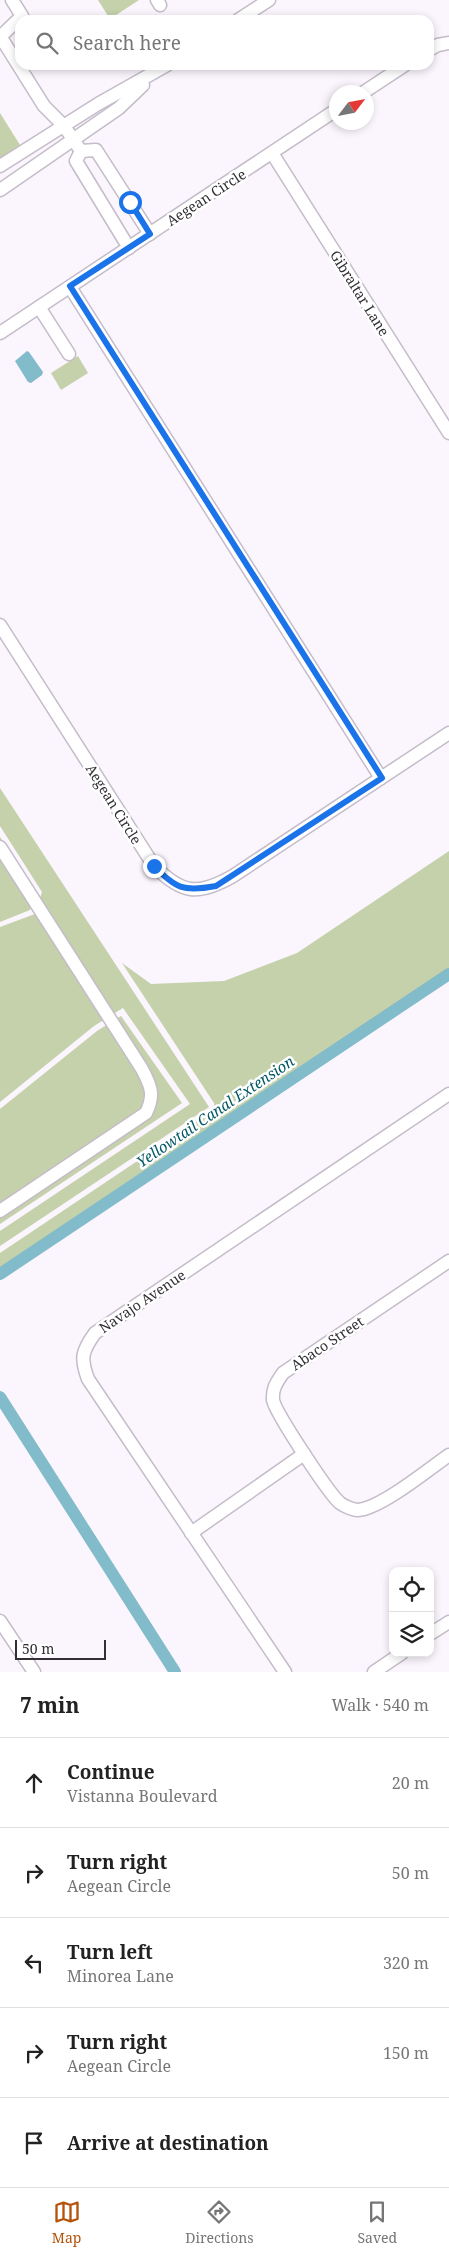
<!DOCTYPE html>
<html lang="en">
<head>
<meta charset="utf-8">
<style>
  body { margin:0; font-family:"Noto Serif",serif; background:#f2f2f2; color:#222 }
  .controls { position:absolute; right:15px; bottom:15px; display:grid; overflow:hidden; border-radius:10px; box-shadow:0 2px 8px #0003 }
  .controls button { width:45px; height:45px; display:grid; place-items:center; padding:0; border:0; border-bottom:1px solid #e0e0e0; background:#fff; color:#222; font:25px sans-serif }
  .compass { position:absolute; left:329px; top:85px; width:45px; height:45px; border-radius:50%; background:#fff; box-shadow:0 2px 8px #0003; rotate:58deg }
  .scale { position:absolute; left:15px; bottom:12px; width:91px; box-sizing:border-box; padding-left:5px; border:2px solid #322f34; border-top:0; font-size:14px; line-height:18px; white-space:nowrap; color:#322f34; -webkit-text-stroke:4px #fff; paint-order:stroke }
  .stop { position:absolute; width:15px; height:15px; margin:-11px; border:4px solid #1a73e8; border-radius:50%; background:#fff }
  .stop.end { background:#1a73e8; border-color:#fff; box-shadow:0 1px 5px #0008 }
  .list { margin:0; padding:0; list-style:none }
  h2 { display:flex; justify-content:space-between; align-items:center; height:65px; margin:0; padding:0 20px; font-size:21px }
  h2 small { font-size:16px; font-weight:400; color:#767676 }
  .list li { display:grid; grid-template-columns:32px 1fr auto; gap:15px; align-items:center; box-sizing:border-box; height:90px; padding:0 20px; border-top:1px solid #e0e0e0 }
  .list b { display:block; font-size:19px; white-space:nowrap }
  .list p { margin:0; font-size:16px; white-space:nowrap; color:#767676 }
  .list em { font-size:16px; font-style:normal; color:#767676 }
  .icon { flex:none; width:28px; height:28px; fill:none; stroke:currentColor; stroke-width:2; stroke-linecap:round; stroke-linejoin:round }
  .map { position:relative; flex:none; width:449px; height:1672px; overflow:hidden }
  .search { position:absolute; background:#fff; box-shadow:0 2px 8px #0003; left:15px; right:15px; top:15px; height:55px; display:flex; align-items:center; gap:12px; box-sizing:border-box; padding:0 18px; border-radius:15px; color:#767676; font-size:19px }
  .sheet { height:515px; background:#fff }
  nav { display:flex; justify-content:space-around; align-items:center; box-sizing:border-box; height:70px; border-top:1px solid #e0e0e0; background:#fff; font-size:14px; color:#767676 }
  nav a { display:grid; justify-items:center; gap:2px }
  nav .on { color:#b45309 }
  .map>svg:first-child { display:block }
  .green { fill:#c4d1aa }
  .water { fill:#82bbca }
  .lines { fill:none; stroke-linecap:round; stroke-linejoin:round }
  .canal { stroke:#82bbca; stroke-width:12 }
  .minor-casing { stroke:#c5bcc9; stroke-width:15 }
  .minor { stroke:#fff; stroke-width:12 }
  .route { stroke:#1a73e8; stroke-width:6 }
  .labels { text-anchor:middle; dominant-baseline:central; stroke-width:5; stroke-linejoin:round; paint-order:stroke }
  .street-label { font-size:14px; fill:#322f34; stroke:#fff }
  .water-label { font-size:15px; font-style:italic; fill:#035868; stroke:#fff }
</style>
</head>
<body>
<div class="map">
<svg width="449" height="1672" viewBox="0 0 449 1672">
  <rect width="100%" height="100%" fill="#fbf5fd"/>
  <g class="green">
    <path d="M98 0H139L110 19Z"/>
    <path d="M0 113 20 145 0 159Z"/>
    <path d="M78 356 88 373 61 390 51 373Z"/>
    <path d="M0 788 209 1107 0 1246V1231L190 1104 123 1008 94 1026 0 1102V927L35 914 42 892 0 826Z"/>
    <path d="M0 837 35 893 30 910 0 922Z"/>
    <path d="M449 851V979L0 1280V1253L215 1109 214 1103 122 963 151 984 224 981 297 953Z"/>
    <path d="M121 1016 182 1103 0 1224V1109L97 1031Z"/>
  </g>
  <path class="water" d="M27 351 29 352 43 372 42 375 31 383 28 382 15 361Z"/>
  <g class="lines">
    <g class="canal">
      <path d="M0 1274 449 974"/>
      <path d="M0 1397 175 1672"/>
    </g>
    <defs>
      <g id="minor">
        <path d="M157 0 160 5"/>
        <path d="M238 20 269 0"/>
        <path d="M0 36 44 106 64 126 81 151"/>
        <path d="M0 37 22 16 12 0"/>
        <path d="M429 50 438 45 449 43"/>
        <path d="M364 92 405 65"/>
        <path d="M81 151 96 150 150 234"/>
        <path d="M81 151 76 161 129 248"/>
        <path d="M272 153 449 433"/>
        <path d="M0 166 98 104 167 65"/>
        <path d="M0 190 119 108 143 85"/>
        <path d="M70 287 381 778"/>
        <path d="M39 307 69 354"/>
        <path d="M0 333 336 110"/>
        <path d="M0 625 154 866C182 894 198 896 233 876L449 733"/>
        <path d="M0 847 142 1069C151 1086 155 1095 146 1113L0 1211"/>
        <path d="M449 1261 283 1373C277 1382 272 1388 273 1400 275 1412 329 1494 340 1503 344 1506 353 1510 358 1510 380 1509 429 1469 449 1455"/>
        <path d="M191 1533 304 1454"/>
        <path d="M0 1621 34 1672"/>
        <path d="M430 1634 449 1622"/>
        <path d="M285 1672 88 1379C80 1358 82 1351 95 1333L449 1094"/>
        <path d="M374 1672 402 1653"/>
      </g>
    </defs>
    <use href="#minor" class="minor-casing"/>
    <use href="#minor" class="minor"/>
  </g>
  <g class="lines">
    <path class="route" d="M130 202 150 234 70 286 382 778 216 886C184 892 176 889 154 866"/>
  </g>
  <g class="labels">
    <g class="street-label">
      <text transform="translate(206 197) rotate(-33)">Aegean Circle</text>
      <text transform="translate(360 293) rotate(58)">Gibraltar Lane</text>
      <text transform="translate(114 804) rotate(58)">Aegean Circle</text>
      <text transform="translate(142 1301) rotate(-34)">Navajo Avenue</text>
      <text transform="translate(327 1343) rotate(-34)">Abaco Street</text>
    </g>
    <g class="water-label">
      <text transform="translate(215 1111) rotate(-34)">Yellowtail Canal Extension</text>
    </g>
  </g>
</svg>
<div class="controls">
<button><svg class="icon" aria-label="locate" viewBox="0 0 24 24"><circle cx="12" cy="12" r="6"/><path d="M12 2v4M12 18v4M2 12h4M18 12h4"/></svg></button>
<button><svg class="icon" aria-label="layers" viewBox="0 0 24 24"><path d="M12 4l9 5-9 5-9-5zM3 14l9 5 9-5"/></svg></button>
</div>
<svg class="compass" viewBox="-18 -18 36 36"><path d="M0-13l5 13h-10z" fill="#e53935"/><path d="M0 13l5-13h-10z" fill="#767676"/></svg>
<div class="scale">50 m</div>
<div class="stop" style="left:130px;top:202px"></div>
<div class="stop end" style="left:154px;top:866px"></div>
<div class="search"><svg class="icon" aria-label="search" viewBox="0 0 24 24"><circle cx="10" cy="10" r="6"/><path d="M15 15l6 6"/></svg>Search here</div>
</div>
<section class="sheet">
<h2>7 min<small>Walk · 540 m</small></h2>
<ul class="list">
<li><svg class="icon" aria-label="ahead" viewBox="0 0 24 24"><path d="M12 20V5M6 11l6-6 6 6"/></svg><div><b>Continue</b><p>Vistanna Boulevard</p></div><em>20 m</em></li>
<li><svg class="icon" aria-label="right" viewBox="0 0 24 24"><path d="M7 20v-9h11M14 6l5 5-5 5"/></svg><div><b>Turn right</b><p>Aegean Circle</p></div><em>50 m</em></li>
<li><svg class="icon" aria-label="left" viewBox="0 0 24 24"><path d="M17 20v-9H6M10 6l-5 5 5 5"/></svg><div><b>Turn left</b><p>Minorea Lane</p></div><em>320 m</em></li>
<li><svg class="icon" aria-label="right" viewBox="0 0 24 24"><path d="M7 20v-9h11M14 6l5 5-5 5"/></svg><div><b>Turn right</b><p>Aegean Circle</p></div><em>150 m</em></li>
<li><svg class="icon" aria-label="arrive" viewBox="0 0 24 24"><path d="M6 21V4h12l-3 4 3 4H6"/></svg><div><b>Arrive at destination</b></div></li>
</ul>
</section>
<nav>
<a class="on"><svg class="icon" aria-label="map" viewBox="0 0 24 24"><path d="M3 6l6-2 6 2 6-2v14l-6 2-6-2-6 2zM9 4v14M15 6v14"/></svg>Map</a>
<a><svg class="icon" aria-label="directions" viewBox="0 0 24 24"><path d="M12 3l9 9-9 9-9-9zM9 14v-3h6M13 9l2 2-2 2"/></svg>Directions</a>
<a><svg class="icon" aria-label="saved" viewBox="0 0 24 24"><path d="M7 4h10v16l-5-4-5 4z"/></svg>Saved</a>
</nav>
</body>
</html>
